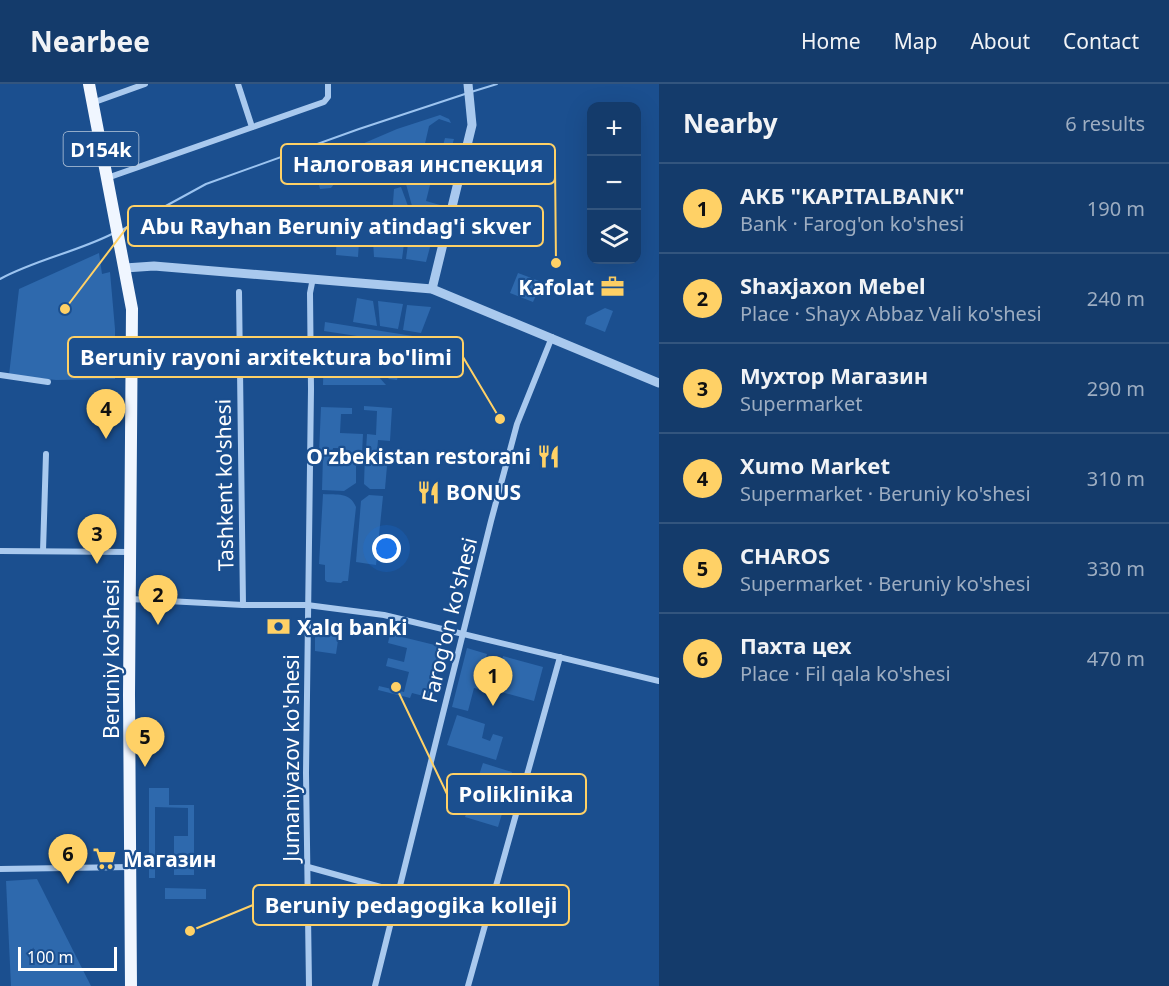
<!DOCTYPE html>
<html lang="en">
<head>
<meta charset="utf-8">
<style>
  body { margin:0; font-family:"Noto Sans",sans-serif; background:#214673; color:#f1f3f6 }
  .controls { position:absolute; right:18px; top:18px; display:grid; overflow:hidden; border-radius:12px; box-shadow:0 6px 24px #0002 }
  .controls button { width:54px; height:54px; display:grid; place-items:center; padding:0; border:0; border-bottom:2px solid #33557e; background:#143b6b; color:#f1f3f6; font:30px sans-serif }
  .scale { position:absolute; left:18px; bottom:15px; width:99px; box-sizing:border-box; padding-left:6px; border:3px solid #fff; border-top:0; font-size:16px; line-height:21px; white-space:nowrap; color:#fff; -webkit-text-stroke:4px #1b4f8f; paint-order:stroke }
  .you { position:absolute; left:387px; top:465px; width:21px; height:21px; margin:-15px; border:4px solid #fff; border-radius:50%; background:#1a73e8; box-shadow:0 0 0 9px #1a73e833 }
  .badge { display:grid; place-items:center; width:39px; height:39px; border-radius:50%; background:#ffd166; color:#111; font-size:20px; font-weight:700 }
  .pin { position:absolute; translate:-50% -50px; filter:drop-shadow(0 2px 3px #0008) }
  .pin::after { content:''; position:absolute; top:32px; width:21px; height:18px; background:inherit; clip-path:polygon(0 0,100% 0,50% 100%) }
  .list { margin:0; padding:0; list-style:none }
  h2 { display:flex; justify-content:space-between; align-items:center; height:78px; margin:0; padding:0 24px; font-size:26px }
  h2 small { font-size:20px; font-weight:400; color:#9dadc1 }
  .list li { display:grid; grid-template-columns:39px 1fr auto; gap:18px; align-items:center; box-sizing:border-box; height:90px; padding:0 24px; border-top:2px solid #33557e }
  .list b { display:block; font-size:22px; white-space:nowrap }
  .list p { margin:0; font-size:20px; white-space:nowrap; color:#9dadc1 }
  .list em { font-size:20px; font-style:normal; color:#9dadc1 }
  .icon { flex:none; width:33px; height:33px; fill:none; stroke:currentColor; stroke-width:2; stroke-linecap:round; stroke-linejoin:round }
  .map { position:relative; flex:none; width:659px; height:902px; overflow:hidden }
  header { display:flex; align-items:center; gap:36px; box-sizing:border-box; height:84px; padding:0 30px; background:#143b6b; border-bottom:2px solid #33557e }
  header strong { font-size:28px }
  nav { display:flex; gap:33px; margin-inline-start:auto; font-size:21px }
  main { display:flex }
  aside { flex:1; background:#143b6b }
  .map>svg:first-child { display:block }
  .green { fill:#2e69ad }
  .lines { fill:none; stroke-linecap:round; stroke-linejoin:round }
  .stream { stroke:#9cc4f0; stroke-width:2 }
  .minor { stroke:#a9c9ee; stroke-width:6 }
  .tertiary { stroke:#a9c9ee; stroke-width:9 }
  .primary { stroke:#f0f6ff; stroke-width:12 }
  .labels { text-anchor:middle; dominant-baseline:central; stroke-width:4.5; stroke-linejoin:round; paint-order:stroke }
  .shield { fill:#1b4f8f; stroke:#bbcadd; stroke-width:1.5 }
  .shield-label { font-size:20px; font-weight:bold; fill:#fff }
  .poi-label { font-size:21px; font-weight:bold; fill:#fff; stroke:#1b4f8f; text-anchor:start }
  .street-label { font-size:21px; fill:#fff; stroke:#1b4f8f }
  .leader { fill:none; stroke:#ffd166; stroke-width:2 }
  .callout-dot { fill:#ffd166; stroke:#1b4f8f; stroke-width:2 }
  .callout { fill:#1b4f8f; stroke:#ffd166; stroke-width:2 }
  .callout-label { font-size:22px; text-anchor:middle; font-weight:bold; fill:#fff }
</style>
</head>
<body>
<header>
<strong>Nearbee</strong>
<nav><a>Home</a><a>Map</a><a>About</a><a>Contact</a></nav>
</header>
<main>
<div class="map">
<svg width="659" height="902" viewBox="0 0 659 902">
  <rect width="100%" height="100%" fill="#1b4f8f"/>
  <g class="green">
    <path d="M440 31 449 35 451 39 439 35 429 42 421 77 404 97C391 77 366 71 347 86 341 91 336 98 331 104L320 105C317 96 321 88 320 78L397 45Z"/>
    <path d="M445 54 454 55 447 78 436 77 426 117 440 121 436 138 411 134 412 122 406 100 415 93 425 78 434 77 440 73Z"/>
    <path d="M401 103 408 122 406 134 392 132 394 105Z"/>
    <path d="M345 136H357L363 141V157L359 158 358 173 336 171 337 142 343 141Z"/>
    <path d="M378 137H388L404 160 402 175 374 173 372 140Z"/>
    <path d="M411 137 436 141 426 178 406 175Z"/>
    <path d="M99 169 102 190 110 188 115 245V295L56 296 9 291 19 205Z"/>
    <path d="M518 189 542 198 533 218 510 209Z"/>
    <path d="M357 214 373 217 377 242 353 238Z"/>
    <path d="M378 217 403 220 398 245 380 242Z"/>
    <path d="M407 221 431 223 421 249 403 246Z"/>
    <path d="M605 224 613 227 605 248 585 240 587 233Z"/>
    <path d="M325 238 419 253 416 261 324 247Z"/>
    <path d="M324 252 345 255 386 301H323Z"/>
    <path d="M352 255 415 265 409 279 402 278 397 296 389 295Z"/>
    <path d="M364 322 392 324 390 357 378 356 377 368 366 367 367 350 376 351 377 327 364 326Z"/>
    <path d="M321 323 352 324V330H341L340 349 363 350 362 370H339V364H333L332 369H319Z"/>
    <path d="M365 370H388L385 405H370L364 400Z"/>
    <path d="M323 372H349L356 375V399L344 407 322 406Z"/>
    <path d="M323 410C337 411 350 408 356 423L348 497H343L341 499 327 498 325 496V481L319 480Z"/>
    <path d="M369 411 383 412 376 481 356 478 361 417Z"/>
    <path d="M323 540 340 543 336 570 315 567V550H322Z"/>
    <path d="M390 550 443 563 431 614 412 609 410 614 378 606 379 602 404 608 409 588 386 582 388 574 404 578 407 564 388 559Z"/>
    <path d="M467 564 487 570 485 578 490 579 483 606 474 604 468 627 452 623Z"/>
    <path d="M503 572 543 583 534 617 494 606Z"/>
    <path d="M457 631 485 640 482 654 490 657 493 650 503 653 496 676 447 661Z"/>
    <path d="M483 679 512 688 508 703 490 697 485 713 505 720 498 743 465 733Z"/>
    <path d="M149 704H169V721H194V791H174V752H188V724L155 723V794H149Z"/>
    <path d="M37 795 91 902H11L6 797Z"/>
    <path d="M165 804 206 805V815H165Z"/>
  </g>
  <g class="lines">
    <g class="stream">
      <path d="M471 8 497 0"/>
      <path d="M120 147 206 100 359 45 465 10"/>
      <path d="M0 195C35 176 76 168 112 150"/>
    </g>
    <g class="minor">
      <path d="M238 0 252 43"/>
      <path d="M92 19 145 0"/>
      <path d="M107 94 324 18 328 13V0"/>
      <path d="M239 208 243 521"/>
      <path d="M0 291 48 298"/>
      <path d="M0 467 131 468"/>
      <path d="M43 467 46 370"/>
      <path d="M130 515 243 521H307L384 531 659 597"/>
      <path d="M308 783 486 832"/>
      <path d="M0 785 130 783"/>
      <path d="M309 902 306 689 311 305 310 209 313 194"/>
      <path d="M375 902 491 437 517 340 552 253"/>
      <path d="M468 902 560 573"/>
    </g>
    <g class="tertiary">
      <path d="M125 184 154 182 432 205 659 299"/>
      <path d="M432 205 472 41 468 0"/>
    </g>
    <path class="primary" d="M89 0 132 225 129 611 131 902"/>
  </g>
  <defs>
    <symbol id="office-bare" viewBox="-9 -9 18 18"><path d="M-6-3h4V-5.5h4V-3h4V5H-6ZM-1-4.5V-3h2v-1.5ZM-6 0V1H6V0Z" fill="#ffd166" stroke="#1b4f8f" stroke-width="2.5" paint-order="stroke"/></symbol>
    <symbol id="restaurant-bare" viewBox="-9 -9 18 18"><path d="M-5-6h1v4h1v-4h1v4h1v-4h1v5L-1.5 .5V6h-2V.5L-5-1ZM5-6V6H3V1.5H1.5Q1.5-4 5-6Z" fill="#ffd166" stroke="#1b4f8f" stroke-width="2.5" paint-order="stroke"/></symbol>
    <symbol id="bank-bare" viewBox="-9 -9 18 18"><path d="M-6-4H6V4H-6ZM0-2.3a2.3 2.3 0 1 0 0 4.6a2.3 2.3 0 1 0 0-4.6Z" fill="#ffd166" stroke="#1b4f8f" stroke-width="2.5" paint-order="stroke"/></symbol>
    <symbol id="supermarket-bare" viewBox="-9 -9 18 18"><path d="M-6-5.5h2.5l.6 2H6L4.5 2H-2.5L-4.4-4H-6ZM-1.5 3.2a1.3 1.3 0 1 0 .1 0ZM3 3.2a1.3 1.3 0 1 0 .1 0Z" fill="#ffd166" stroke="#1b4f8f" stroke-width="2.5" paint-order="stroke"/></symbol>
  </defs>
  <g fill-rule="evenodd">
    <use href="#office-bare" x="596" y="186" width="33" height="33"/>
    <use href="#restaurant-bare" x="532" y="356" width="33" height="33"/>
    <use href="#restaurant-bare" x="412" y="392" width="33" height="33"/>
    <use href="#bank-bare" x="262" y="526" width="33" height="33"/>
    <use href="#supermarket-bare" x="88" y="758" width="33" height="33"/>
  </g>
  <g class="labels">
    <rect class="shield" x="63.5" y="48" width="75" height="34" rx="4.5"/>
    <g class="shield-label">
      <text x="101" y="65">D154k</text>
    </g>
    <g class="poi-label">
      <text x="594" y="203" text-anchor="end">Kafolat</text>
      <text x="531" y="372" text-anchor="end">O'zbekistan restorani</text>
      <text x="446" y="408">BONUS</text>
      <text x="297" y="543">Xalq banki</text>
      <text x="123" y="775">Магазин</text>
    </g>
    <g class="street-label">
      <text transform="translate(224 401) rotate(-91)">Tashkent ko'shesi</text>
      <text transform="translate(449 536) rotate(-76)">Farog'on ko'shesi</text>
      <text transform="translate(111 575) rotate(-90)">Beruniy ko'shesi</text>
      <text transform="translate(291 674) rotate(-90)">Jumaniyazov ko'shesi</text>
    </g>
  </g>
  <path class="leader" d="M556 179L555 80M65 225L128 142M500 335L463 273M396 603L447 710M190 847L253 821"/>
  <g class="callout-dot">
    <circle cx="556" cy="179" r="6"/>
    <circle cx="65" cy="225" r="6"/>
    <circle cx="500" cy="335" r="6"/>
    <circle cx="396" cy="603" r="6"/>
    <circle cx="190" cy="847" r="6"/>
  </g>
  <g class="callout">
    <rect x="281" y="60" width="274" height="40" rx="6"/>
    <rect x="128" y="122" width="415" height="40" rx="6"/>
    <rect x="68" y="253" width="395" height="40" rx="6"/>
    <rect x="447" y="690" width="139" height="40" rx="6"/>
    <rect x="253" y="801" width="316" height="40" rx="6"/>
  </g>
  <g class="callout-label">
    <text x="418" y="88">Налоговая инспекция</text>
    <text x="336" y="150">Abu Rayhan Beruniy atindag'i skver</text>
    <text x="266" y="281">Beruniy rayoni arxitektura bo'limi</text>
    <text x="516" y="718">Poliklinika</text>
    <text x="411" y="829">Beruniy pedagogika kolleji</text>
  </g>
</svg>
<div class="controls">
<button>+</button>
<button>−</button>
<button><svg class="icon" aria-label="layers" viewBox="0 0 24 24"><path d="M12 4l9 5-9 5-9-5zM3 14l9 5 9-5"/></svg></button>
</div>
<div class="scale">100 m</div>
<div class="you"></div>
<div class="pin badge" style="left:493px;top:622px">1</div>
<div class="pin badge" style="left:158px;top:541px">2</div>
<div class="pin badge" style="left:97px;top:480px">3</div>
<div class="pin badge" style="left:106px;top:355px">4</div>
<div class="pin badge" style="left:145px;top:683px">5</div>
<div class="pin badge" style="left:68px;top:800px">6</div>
</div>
<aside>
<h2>Nearby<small>6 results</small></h2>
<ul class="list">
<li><span class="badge">1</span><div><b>АКБ &quot;KAPITALBANK&quot;</b><p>Bank · Farog'on ko'shesi</p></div><em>190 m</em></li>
<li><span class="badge">2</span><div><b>Shaxjaxon Mebel</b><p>Place · Shayx Abbaz Vali ko'shesi</p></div><em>240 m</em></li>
<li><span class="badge">3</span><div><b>Мухтор Магазин</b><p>Supermarket</p></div><em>290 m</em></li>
<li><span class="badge">4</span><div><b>Xumo Market</b><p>Supermarket · Beruniy ko'shesi</p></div><em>310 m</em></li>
<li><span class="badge">5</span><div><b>CHAROS</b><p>Supermarket · Beruniy ko'shesi</p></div><em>330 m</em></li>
<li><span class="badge">6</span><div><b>Пахта цех</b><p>Place · Fil qala ko'shesi</p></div><em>470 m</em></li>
</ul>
</aside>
</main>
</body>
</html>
